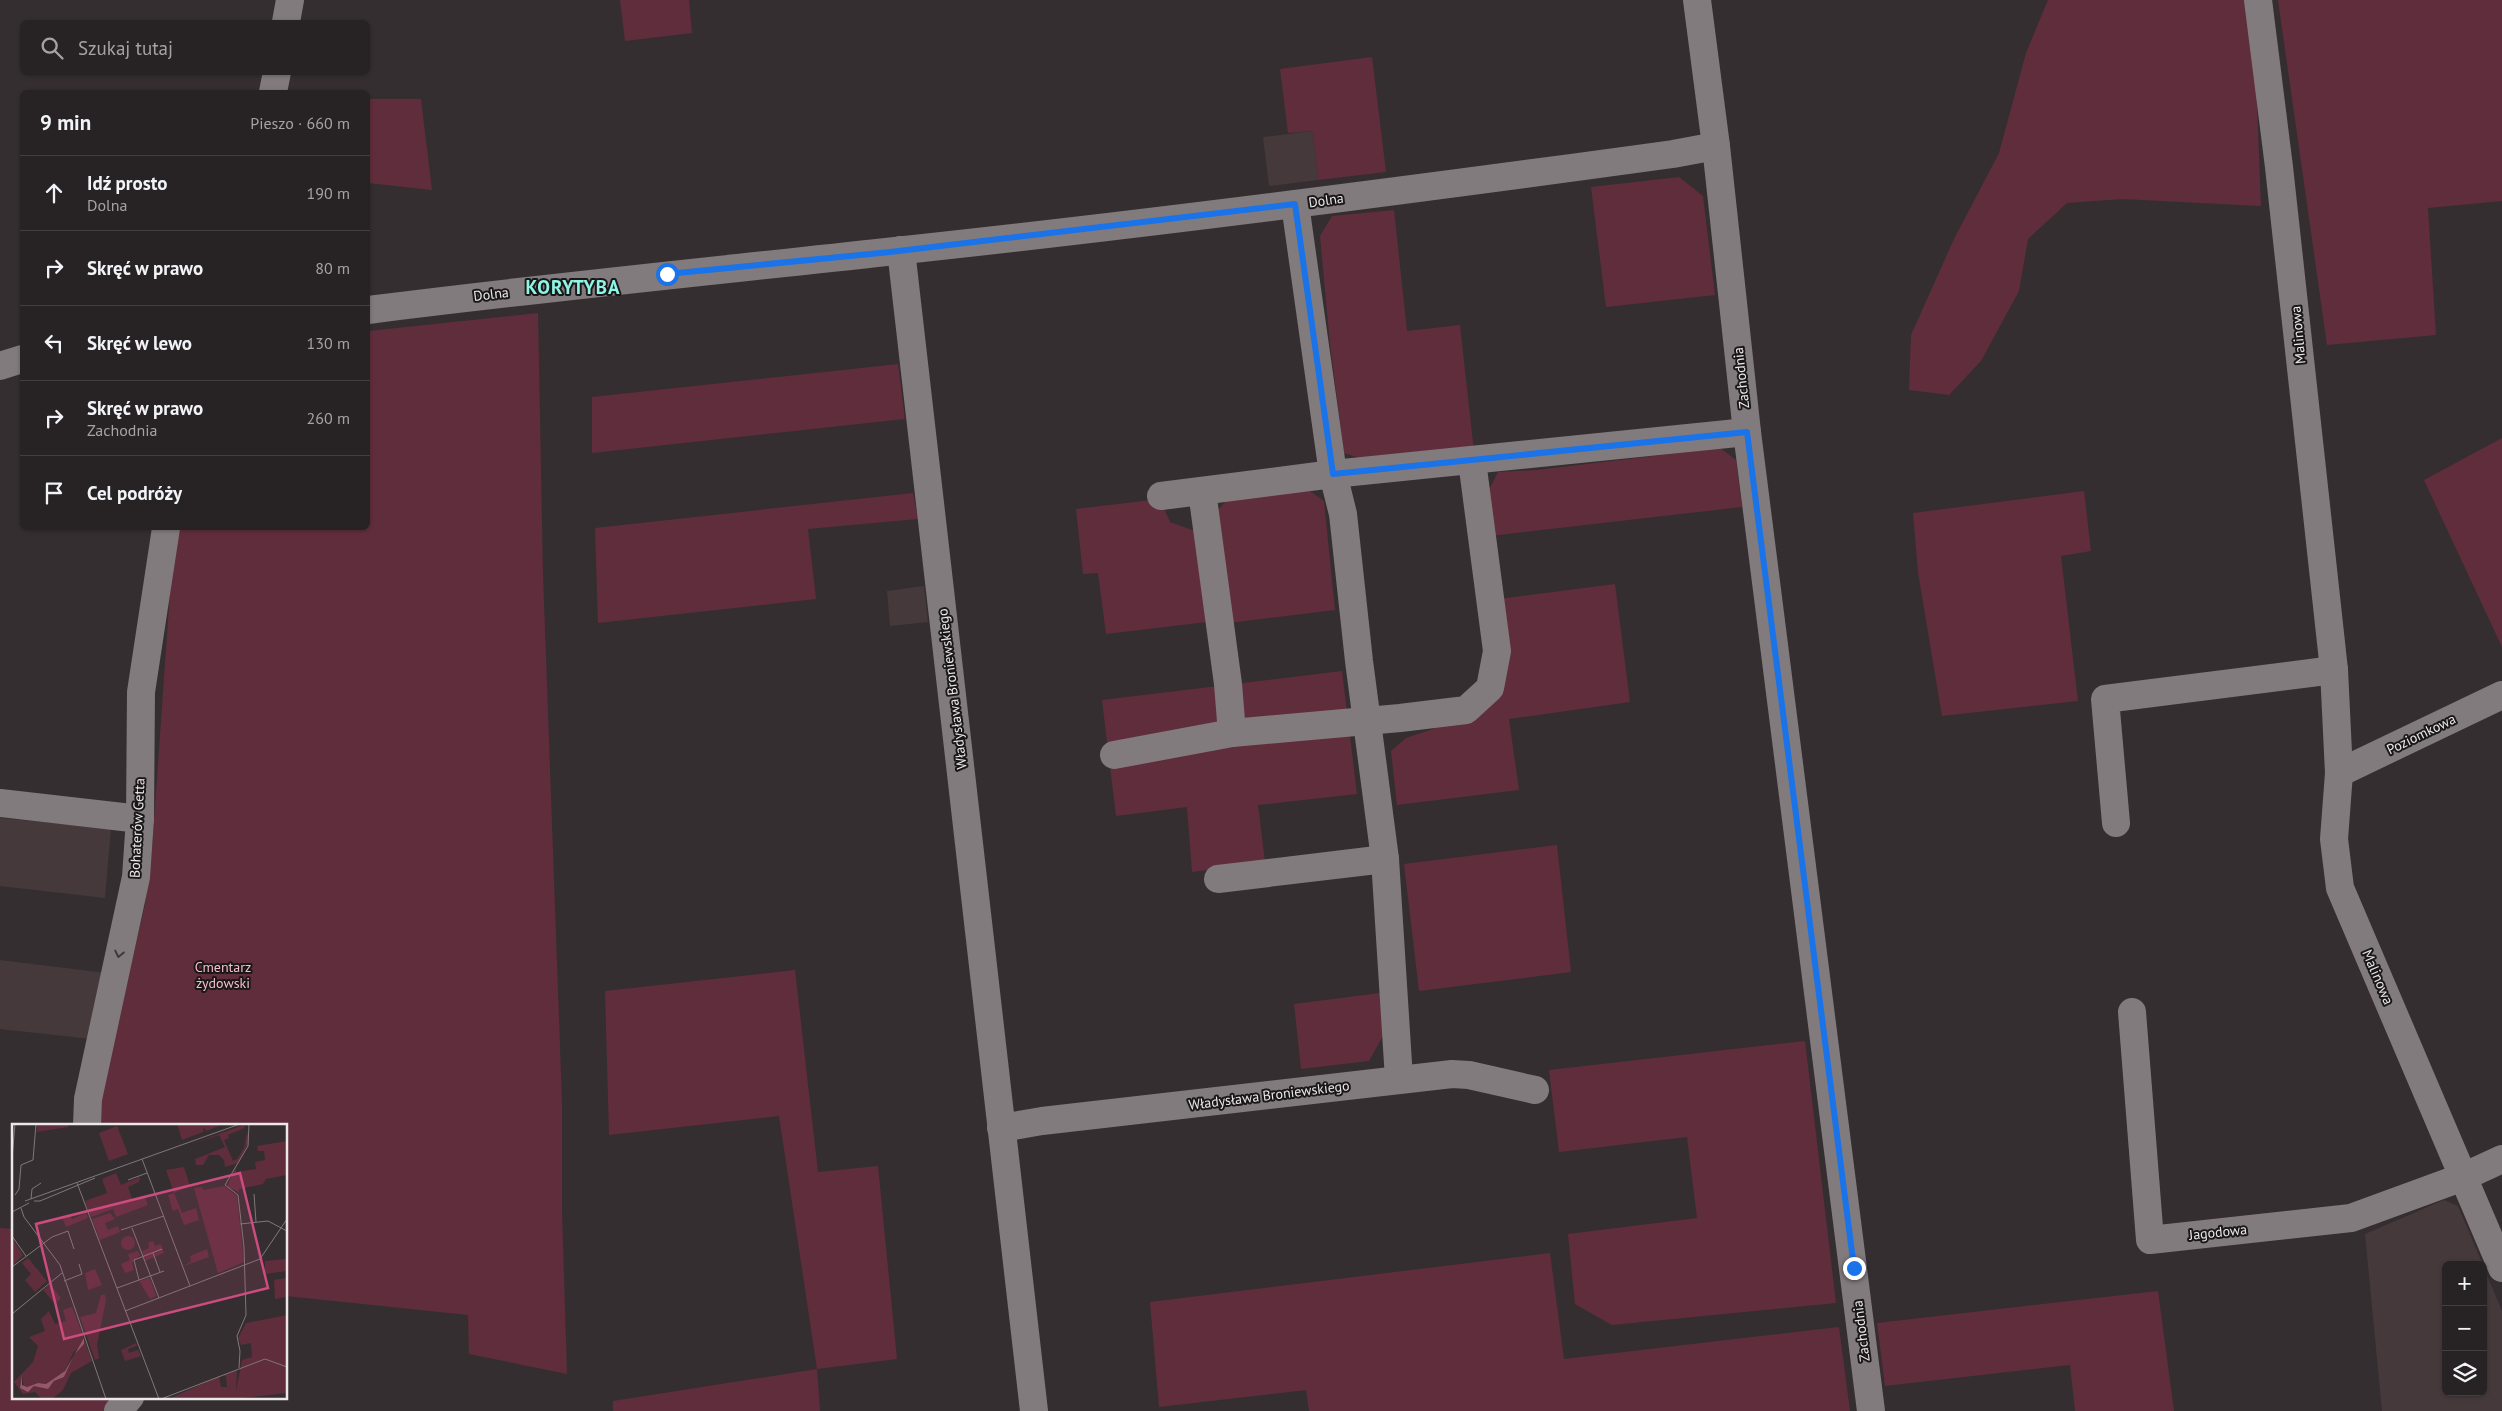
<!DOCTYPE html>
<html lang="pl">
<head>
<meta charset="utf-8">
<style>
  body { margin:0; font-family:"PT Sans",sans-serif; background:#2f2a2c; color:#f1f3f6 }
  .controls { position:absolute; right:15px; bottom:15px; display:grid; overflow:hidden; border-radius:8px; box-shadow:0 1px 4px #0004 }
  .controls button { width:45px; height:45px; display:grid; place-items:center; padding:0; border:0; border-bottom:1px solid #433f41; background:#272224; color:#f1f3f6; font:25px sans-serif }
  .stop { position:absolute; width:15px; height:15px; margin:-11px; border:4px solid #1a73e8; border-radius:50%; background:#fff }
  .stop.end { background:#1a73e8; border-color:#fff; box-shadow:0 1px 5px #0008 }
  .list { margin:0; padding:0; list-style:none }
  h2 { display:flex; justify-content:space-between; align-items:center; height:65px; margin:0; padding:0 20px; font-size:21px }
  h2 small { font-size:16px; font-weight:400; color:#a4a4a6 }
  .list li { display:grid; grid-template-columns:32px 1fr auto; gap:15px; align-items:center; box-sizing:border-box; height:75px; padding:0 20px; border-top:1px solid #433f41 }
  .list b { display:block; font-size:19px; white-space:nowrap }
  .list p { margin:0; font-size:16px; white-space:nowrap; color:#a4a4a6 }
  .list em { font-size:16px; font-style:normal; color:#a4a4a6 }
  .icon { flex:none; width:28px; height:28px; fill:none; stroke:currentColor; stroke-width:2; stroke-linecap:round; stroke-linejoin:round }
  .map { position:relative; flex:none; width:2502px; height:1411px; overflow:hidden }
  .search { position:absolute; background:#272224; box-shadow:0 1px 4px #0004; left:20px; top:20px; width:350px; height:55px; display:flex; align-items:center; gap:12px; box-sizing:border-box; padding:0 18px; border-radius:8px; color:#a4a4a6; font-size:19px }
  .panel { position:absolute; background:#272224; box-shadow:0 1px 4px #0004; left:20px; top:90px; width:350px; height:440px; border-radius:8px }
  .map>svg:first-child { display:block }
  .built { fill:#45393c }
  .green { fill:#602d3c }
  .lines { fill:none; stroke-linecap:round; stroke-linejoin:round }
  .minor { stroke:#827b7d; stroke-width:28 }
  .oneway { stroke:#3e3a3b }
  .route { stroke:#1a73e8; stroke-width:6 }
  .labels { text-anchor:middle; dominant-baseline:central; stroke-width:4; stroke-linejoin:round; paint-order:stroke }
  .street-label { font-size:14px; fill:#ece8e9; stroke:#1a1718 }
  .park-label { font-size:14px; fill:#f7becc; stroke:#1a1718 }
  .district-label { font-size:19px; font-weight:bold; letter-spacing:1px; fill:#8ef6e5; stroke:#1a1718 }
  .inset-road { fill:none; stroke:#7e787a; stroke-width:1 }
  .view { fill:#cc4c7e; fill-opacity:0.15; stroke:#cc4c7e; stroke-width:2.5 }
  .inset-edge { fill:none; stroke:#ece8e9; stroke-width:2.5 }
</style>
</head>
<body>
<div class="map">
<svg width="2502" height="1411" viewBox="0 0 2502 1411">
  <rect width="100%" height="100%" fill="#342e30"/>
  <g class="built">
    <path d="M1313 131 1318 180 1269 186 1263 137Z"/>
    <path d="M924 586 928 622 890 626 887 591Z"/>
    <path d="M0 818 111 828 105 898 0 886Z"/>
    <path d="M0 960 106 973 91 1039 0 1029Z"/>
    <path d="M2444 1200 2458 1206 2483 1265H2446V1392H2483V1266L2502 1311V1411H2382L2365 1234Z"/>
  </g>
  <g class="green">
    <path d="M620 0H689L692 33 625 41Z"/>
    <path d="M2048 0H2245L2256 81 2261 206 2122 199 2067 203 2028 239 2019 291 1981 361 1949 395 1909 390 1911 335 1954 239 1999 153 2026 53Z"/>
    <path d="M2278 0H2502V201L2428 208 2436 335 2327 345Z"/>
    <path d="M1372 57 1386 172 1318 180 1313 131 1288 133 1280 69Z"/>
    <path d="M368 99H421L432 190 368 183Z"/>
    <path d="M1679 177 1703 196 1715 295 1606 307 1591 187Z"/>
    <path d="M1394 210 1407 331 1460 325 1474 452 1373 462 1344 453 1330 344 1320 236 1332 216Z"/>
    <path d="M538 313 543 575 562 1102V1211L567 1374 469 1354 468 1315 286 1296V1125H97L98 1105 145 905 152 849 172 564 179 528H368V331Z"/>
    <path d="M898 364 905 419 592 453V397Z"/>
    <path d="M2502 438V647L2424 480Z"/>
    <path d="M1720 448 1736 460 1742 507 1490 536 1485 498 1498 472 1537 470Z"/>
    <path d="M1310 491 1324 501 1335 610 1228 623 1215 513 1227 500Z"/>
    <path d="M2084 491 2091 551 2061 556 2078 701 1942 716 1918 572 1913 513Z"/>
    <path d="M913 493 918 519 808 529 816 599 598 623 595 528Z"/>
    <path d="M1160 499 1170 522 1195 531 1207 622 1106 634 1098 573 1083 574 1076 509Z"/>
    <path d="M1615 584 1630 702 1509 719 1519 790 1397 805 1391 751 1406 738 1481 713 1498 599Z"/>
    <path d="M1342 671 1357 794 1258 805 1265 862 1192 872 1187 807 1116 816 1102 700Z"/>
    <path d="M1557 845 1571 972 1419 991 1404 864Z"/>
    <path d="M795 970 818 1172 878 1166 897 1359 817 1369 820 1411H613V1401L817 1369 779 1116 609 1135 605 991Z"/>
    <path d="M1380 993 1385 1032 1369 1061 1301 1069 1294 1004Z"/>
    <path d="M1805 1041 1836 1303 1612 1325 1575 1304 1568 1234 1697 1218 1687 1137 1559 1152 1549 1070Z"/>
    <path d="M0 1228 14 1229V1397H116L105 1411H0Z"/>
    <path d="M1550 1253 1564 1359 1839 1327 1850 1411H1309L1306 1390 1159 1407 1150 1302Z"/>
    <path d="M2158 1291 2174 1411H2075L2070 1365 1885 1386 1877 1323Z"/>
  </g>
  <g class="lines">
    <g class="minor">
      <path d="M1697 0 1716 146 1747 432 1871 1411"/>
      <path d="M2258 0 2279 167 2334 670 2339 773 2334 839 2340 888 2502 1268"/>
      <path d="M286 22 290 0"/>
      <path d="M273 92 277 72"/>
      <path d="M1295 204 1333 474 1343 514 1359 661 1385 859 1399 1079"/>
      <path d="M901 250 1034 1411"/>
      <path d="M368 310C540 288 713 271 886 252 1149 224 1411 190 1673 154L1716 146"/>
      <path d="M0 366 22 359"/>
      <path d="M1202 491 1228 684 1232 733"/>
      <path d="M1161 496 1333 474 1747 432"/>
      <path d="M1114 755 1232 733 1400 718 1466 710 1490 688 1497 651 1472 461"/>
      <path d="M2339 773 2502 695"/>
      <path d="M0 803 140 819"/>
      <path d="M2116 823 2105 699 2334 670"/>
      <path d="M1218 879 1385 859"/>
      <path d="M2132 1012 2150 1240 2351 1218 2463 1177 2502 1159"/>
      <path d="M87 1125 88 1099 136 877 140 819 141 692 166 528"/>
      <path d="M1001 1128 1042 1121 1452 1074 1469 1075 1535 1090"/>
      <path d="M118 1411 130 1397"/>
    </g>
  </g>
  <defs><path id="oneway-chevron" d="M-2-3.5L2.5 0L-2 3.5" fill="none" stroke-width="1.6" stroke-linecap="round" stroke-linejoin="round" transform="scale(1.25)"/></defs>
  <use class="oneway" href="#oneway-chevron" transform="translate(119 954) rotate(102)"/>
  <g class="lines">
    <path class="route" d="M667 274 890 252 1295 204 1333 474 1747 432 1854 1268"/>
  </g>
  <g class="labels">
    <g class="street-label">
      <text transform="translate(1326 200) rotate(-8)">Dolna</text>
      <text transform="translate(491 294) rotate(-7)">Dolna</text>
      <text transform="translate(2298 335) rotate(-95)">Malinowa</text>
      <text transform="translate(1741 378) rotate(-96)">Zachodnia</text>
      <text transform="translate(952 689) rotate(-97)">Władysława Broniewskiego</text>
      <text transform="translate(2421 734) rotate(-26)">Poziomkowa</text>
      <text transform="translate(137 828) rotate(-87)">Bohaterów Getta</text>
      <text transform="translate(2378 977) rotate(67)">Malinowa</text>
      <text transform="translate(1269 1095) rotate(-7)">Władysława Broniewskiego</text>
      <text transform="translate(2218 1232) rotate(-6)">Jagodowa</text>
      <text transform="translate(1861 1331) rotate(-97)">Zachodnia</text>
    </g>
    <g class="park-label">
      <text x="223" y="967">Cmentarz<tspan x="223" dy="16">żydowski</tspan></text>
    </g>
    <g class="district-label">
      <text x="573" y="287">KORYTYBA</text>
    </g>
  </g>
  <g transform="translate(12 1124)">
    <rect width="275" height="275" fill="#342e30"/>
    <path d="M25 0H56V3L25 8ZM165 0H212L194 7 192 3 191 8 170 16ZM231 1 233 4 216 11 217 14 212 16 221 37 225 35 232 24 235 7 237 18 226 39 213 43 212 36 207 31H197L191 41H184L183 35 213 23 207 11 177 21ZM105 2 116 30 97 37 87 9ZM275 17V51L254 55 251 60 227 65V68L215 63 224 43V48L244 45 243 38 253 36 252 27H246L245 22ZM172 43 178 62 162 69 170 89 184 84 187 96 172 101 166 85 161 87 156 71 162 69 154 46ZM104 49 109 61 128 53 127 58 116 63 121 77 133 73 136 81 104 93 101 85 79 93 73 77 95 69 90 55ZM212 62 225 72 232 138 206 149 182 64 190 63 192 66ZM74 89 76 94 54 103 50 93 58 90 60 95ZM98 89 103 95 93 99 96 106 106 102 108 108 88 116 80 95ZM109 119a7 7 0 1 1 14 0a7 7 0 1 1-14 0ZM0 114 11 131 1 141 0 139ZM141 117 143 122 149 120 152 129 133 137 130 127 137 124 136 119ZM195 125 197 133 172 142 179 137 178 132ZM126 127 128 131 120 139 122 146 113 149 109 140 118 136 116 130ZM16 134 35 157 23 168 13 156 19 150 10 139ZM274 135 275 147 253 150V137ZM83 145 90 161 76 166 73 149ZM138 154 144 172 138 175 127 157ZM275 154V173L263 175 262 156ZM38 160 49 174 43 180 31 166ZM89 171H93L94 176 85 221 87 234 83 236 68 193 84 189ZM60 183 72 214 70 220 61 229 53 247 34 260 26 259 12 264 10 252 8 263 19 266 22 262 40 261 42 257 52 253 62 231 72 220V215L80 237 59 249 51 266 40 275H30L23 268 11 270 2 258 21 238 26 222 17 213 33 207 29 195 37 187 43 200 54 197 51 186ZM275 191V269L221 275H157L207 252 209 263H215L214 252 210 251 225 246 224 267 230 236 240 233 239 219 229 221 226 214 234 199ZM124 219 125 222 116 225 117 229 126 226 129 232 113 237 109 226Z" fill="#602d3c"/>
    <path d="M72 214V220L62 231 52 253 42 257 36 265 22 262 16 268 8 264 10 251V261L15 263 26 259 34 260 53 247Z" fill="#955869"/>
    <path class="inset-road" d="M0 34 3 0M130 35 178 162M116 56 135 49M65 59 147 275M242 70 244 98M3 71 7 65 9 41 21 36 24 0M19 75 20 65 29 59M13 77 228 0M22 77H28L83 54M9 84 12 93 48 141 94 275M0 88 17 79M228 100 256 97 275 107M120 104 147 174M109 106 152 92M0 112 14 132M141 129 148 148M0 143 40 113 56 107 62 125M127 156 122 136 150 125M52 157 70 150 67 140M105 164 152 147M113 187 248 135 275 95M0 190 50 149M227 244 228 227 225 212 234 191 232 123 226 71 213 61 236 22 237 0M149 275 253 235 275 243"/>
    <path class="view" d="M228 49 256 164 52 215 24 100Z"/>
    <rect width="275" height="275" class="inset-edge"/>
  </g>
</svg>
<div class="controls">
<button>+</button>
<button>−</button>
<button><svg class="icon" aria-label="layers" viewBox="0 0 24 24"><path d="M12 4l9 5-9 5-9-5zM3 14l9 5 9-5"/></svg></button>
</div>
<div class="stop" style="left:667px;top:274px"></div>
<div class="stop end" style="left:1854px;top:1268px"></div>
<div class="search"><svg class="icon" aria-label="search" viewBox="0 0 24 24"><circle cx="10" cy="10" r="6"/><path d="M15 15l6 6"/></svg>Szukaj tutaj</div>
<section class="panel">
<h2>9 min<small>Pieszo · 660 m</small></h2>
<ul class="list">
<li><svg class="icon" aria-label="ahead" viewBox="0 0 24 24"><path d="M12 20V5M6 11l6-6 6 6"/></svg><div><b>Idź prosto</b><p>Dolna</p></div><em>190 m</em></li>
<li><svg class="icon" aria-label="right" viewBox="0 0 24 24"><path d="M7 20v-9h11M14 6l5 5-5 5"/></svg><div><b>Skręć w prawo</b></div><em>80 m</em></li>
<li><svg class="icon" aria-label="left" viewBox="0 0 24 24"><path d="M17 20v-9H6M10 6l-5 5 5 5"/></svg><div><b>Skręć w lewo</b></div><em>130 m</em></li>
<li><svg class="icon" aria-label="right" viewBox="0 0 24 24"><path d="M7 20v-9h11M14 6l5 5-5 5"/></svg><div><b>Skręć w prawo</b><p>Zachodnia</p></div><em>260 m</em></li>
<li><svg class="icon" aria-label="arrive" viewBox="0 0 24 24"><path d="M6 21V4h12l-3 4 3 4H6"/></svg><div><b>Cel podróży</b></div></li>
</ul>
</section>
</div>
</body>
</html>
